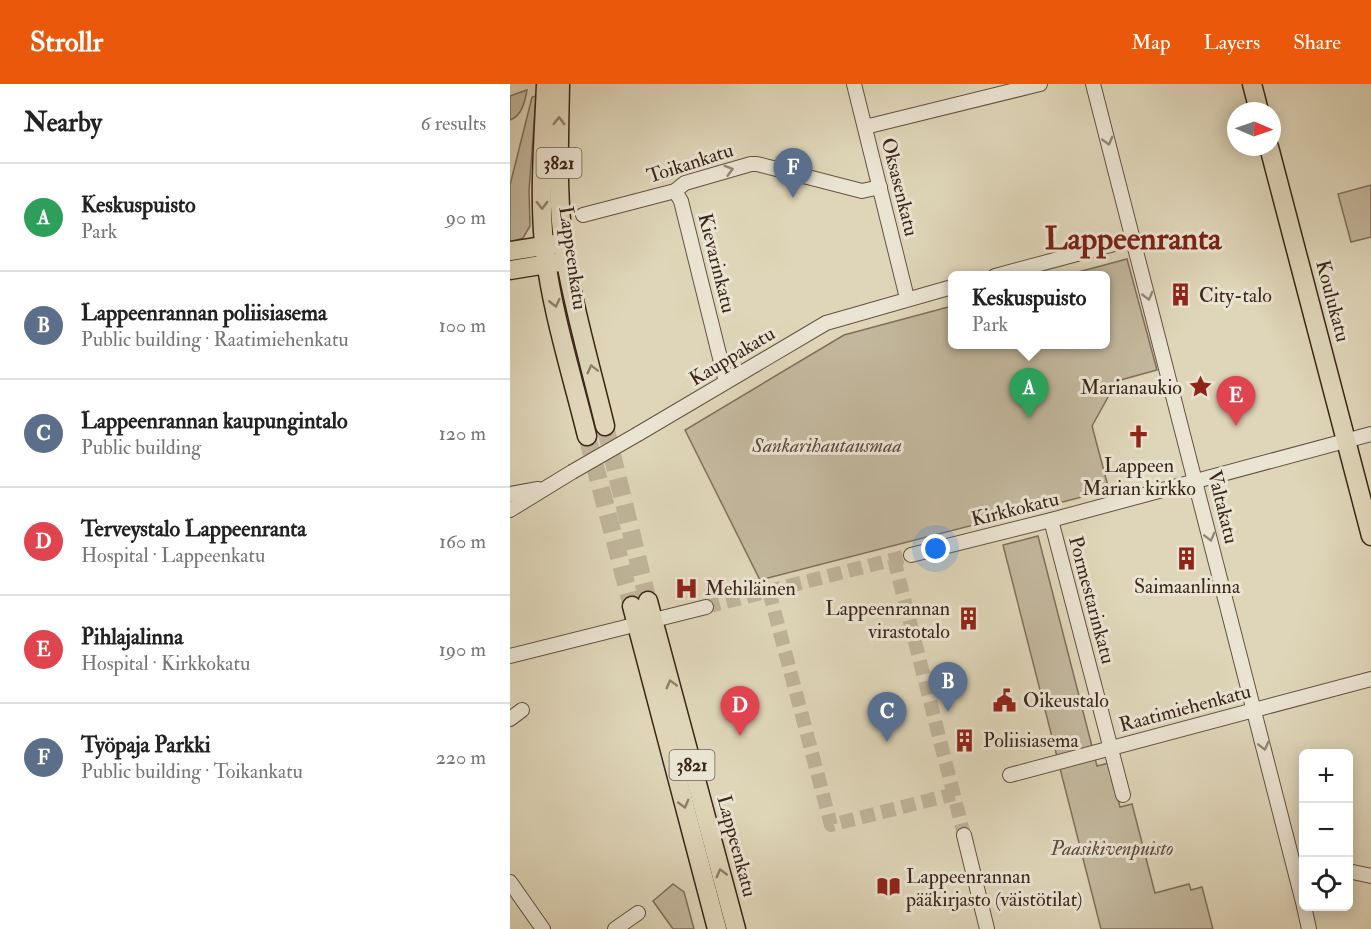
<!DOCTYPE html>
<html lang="en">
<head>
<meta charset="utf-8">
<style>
  body { margin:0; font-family:"IM FELL Double Pica",serif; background:#f6f6f6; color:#222 }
  .controls { position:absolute; right:18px; bottom:18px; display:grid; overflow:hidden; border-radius:9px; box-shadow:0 3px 15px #0003 }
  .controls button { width:54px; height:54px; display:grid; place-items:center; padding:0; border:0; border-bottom:2px solid #e0e0e0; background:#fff; color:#222; font:30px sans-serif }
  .compass { position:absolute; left:717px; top:18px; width:54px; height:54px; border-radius:50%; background:#fff; box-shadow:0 3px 15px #0003; rotate:92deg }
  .you { position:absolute; left:426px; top:465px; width:21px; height:21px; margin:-15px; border:4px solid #fff; border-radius:50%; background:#1a73e8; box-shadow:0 0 0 9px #1a73e833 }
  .badge { display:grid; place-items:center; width:39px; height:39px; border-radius:50%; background:#ea580c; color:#fff; font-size:20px; font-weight:700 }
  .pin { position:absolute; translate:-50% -50px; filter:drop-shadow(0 2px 3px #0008) }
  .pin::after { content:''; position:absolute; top:32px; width:21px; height:18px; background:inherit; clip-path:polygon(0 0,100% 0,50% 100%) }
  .popup { position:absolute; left:438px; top:187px; width:162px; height:78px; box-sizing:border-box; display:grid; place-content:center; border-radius:9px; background:#fff; filter:drop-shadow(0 2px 4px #0005); font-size:20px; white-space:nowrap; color:#767676 }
  .popup b { font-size:22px; color:#222 }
  .popup::after { content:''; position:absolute; left:50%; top:100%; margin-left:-12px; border:12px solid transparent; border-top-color:#fff }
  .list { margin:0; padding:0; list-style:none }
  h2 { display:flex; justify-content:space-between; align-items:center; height:78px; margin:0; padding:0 24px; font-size:26px }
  h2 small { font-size:20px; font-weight:400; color:#767676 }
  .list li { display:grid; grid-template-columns:39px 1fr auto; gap:18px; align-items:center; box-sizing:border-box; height:108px; padding:0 24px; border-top:2px solid #e0e0e0 }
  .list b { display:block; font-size:22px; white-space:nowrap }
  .list p { margin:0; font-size:20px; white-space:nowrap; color:#767676 }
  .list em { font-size:20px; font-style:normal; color:#767676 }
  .icon { flex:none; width:33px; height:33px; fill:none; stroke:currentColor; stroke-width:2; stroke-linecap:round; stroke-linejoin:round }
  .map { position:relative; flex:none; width:861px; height:845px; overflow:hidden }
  header { display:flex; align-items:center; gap:36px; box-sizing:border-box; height:84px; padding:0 30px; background:#ea580c; color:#fff }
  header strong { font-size:28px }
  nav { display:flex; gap:33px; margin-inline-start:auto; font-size:21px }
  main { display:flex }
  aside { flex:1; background:#fff }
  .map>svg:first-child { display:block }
  .green { fill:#c3b89e; stroke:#806f5c; stroke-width:1.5 }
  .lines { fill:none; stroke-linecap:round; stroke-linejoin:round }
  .minor-tunnel { stroke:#beb399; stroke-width:14; stroke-dasharray:14 7; stroke-linecap:butt }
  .major-tunnel { stroke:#beb399; stroke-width:18; stroke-dasharray:18 9; stroke-linecap:butt }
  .minor-casing { stroke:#655242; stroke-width:16 }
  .major-casing { stroke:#3c261a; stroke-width:21 }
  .minor { stroke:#eae4d2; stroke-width:14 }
  .major { stroke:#dfd6b9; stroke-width:18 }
  .minor-bridge-casing { stroke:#655242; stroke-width:16; stroke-linecap:butt }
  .minor-bridge { stroke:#eae4d2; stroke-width:14 }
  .oneway { stroke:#8e7e6a }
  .oneway2 { stroke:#938576 }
  .labels { text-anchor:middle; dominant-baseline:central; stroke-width:6; stroke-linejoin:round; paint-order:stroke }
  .shield { fill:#eae4d2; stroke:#705f51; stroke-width:1.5 }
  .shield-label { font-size:18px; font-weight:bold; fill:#3c261a }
  .street-label { font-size:20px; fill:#3c261a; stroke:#eae4d2 }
  .poi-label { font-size:20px; fill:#3c261a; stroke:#eae4d2; text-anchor:start }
  .park-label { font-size:20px; font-style:italic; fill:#5e4a3b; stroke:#eae4d2 }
  .town-label { font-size:32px; font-weight:bold; fill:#7a1f14; stroke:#eae4d2 }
</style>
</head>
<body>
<header>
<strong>Strollr</strong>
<nav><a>Map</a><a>Layers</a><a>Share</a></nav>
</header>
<main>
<aside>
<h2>Nearby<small>6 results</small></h2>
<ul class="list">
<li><span class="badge" style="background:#2e9e5b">A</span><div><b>Keskuspuisto</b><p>Park</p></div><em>90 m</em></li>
<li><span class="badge" style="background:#5c6f8a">B</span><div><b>Lappeenrannan poliisiasema</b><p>Public building · Raatimiehenkatu</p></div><em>100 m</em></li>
<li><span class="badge" style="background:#5c6f8a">C</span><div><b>Lappeenrannan kaupungintalo</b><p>Public building</p></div><em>120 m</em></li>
<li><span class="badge" style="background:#e0444e">D</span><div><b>Terveystalo Lappeenranta</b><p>Hospital · Lappeenkatu</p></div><em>160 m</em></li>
<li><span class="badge" style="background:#e0444e">E</span><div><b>Pihlajalinna</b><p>Hospital · Kirkkokatu</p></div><em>190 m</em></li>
<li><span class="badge" style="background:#5c6f8a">F</span><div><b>Työpaja Parkki</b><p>Public building · Toikankatu</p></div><em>220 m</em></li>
</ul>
</aside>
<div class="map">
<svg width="861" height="845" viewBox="0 0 861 845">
  <rect width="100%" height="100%" fill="#dfd6b9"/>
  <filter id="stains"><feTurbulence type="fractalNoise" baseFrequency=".00333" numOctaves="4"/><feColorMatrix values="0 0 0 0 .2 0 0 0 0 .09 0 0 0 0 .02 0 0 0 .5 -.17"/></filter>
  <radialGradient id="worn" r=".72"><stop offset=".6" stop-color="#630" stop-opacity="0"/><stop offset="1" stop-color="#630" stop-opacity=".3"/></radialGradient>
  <g class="green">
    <path d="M17 6C15 17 12 32 0 36V12Z"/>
    <path d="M26 12 19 107 20 142 13 154 0 158V101L22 13Z"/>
    <path d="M861 101V153L841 158 828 110Z"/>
    <path d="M617 175 647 286 607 297 582 342 599 406 250 496 175 346 334 251 442 222V260H596V192L557 191Z"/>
    <path d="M528 452 587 682 599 679 610 723 622 720 645 809 679 800 681 806 692 803 703 845H591L493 461Z"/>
    <path d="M163 800 174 808 184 845H163L143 817Z"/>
  </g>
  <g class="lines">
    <g class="minor-tunnel">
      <path d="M384 475 454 751"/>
      <path d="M259 507 321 741 444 710"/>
      <path d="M196 523 393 473"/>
    </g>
    <g class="major-tunnel">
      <path d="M95 342 138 517"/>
      <path d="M77 352 122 522"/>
    </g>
    <defs>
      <g id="minor">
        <path d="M344 0 397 214"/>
        <path d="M583 0 794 822"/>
        <path d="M355 43 530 0"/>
        <path d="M165 107 171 117 216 298"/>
        <path d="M73 131 165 107 175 99 241 80H247L352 107 370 103"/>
        <path d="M485 192 623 155"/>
        <path d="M128 350 316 239 442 203"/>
        <path d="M0 410 28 405"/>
        <path d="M0 426 62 388"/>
        <path d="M541 436 613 711"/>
        <path d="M401 471 541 436 861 350"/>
        <path d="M0 572 196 523"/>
        <path d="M0 635 12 626"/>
        <path d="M500 691 861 595"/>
        <path d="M454 751 477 845"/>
        <path d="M838 787 861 792"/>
        <path d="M0 798 33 845"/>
        <path d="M794 822 799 845"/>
        <path d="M105 845 128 829"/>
      </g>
      <g id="major">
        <path d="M36 0C34 53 29 107 34 160 40 222 62 291 77 352"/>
        <path d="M50 0C49 59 46 119 56 178 66 233 82 288 95 342"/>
        <path d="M742 0 749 27"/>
        <path d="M759 63 861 452"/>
        <path d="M0 167 46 160"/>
        <path d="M0 186 49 178"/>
        <path d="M138 517 226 845"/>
        <path d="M122 522 207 845"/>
      </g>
    </defs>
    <use href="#minor" class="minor-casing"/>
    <use href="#major" class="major-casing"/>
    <use href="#minor" class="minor"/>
    <use href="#major" class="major"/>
    <defs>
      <path id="minor-bridge" d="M62 388 128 350"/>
    </defs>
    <use href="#minor-bridge" class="minor-bridge-casing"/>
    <use href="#minor-bridge" class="minor-bridge"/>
  </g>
  <defs><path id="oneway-chevron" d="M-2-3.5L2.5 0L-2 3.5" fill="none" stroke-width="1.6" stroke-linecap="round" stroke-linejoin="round" transform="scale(1.5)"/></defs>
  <g class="oneway">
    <use href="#oneway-chevron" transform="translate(49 37) rotate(-89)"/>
    <use href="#oneway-chevron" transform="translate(32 121) rotate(89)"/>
    <use href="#oneway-chevron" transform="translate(45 219) rotate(77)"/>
    <use href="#oneway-chevron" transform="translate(82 285) rotate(-104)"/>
    <use href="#oneway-chevron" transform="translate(161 600) rotate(-105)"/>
    <use href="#oneway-chevron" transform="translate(174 720) rotate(75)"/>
    <use href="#oneway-chevron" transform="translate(211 789) rotate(-105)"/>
  </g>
  <g class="oneway2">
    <use href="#oneway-chevron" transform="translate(598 57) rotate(75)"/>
    <use href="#oneway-chevron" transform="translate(219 86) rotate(-16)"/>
    <use href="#oneway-chevron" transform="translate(638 212) rotate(75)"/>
    <use href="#oneway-chevron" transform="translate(700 453) rotate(76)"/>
    <use href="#oneway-chevron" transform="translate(754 662) rotate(76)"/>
  </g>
  <defs>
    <symbol id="building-bare" viewBox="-9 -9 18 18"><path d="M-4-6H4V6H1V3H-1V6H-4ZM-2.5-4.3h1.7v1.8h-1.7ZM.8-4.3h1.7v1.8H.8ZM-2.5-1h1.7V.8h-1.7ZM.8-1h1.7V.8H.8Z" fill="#8f2418" stroke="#eae4d2" stroke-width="2.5" paint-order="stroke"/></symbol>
    <symbol id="sight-bare" viewBox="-9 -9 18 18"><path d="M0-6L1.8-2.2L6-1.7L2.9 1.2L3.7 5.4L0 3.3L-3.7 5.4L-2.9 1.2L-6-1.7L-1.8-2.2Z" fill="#8f2418" stroke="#eae4d2" stroke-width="2.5" paint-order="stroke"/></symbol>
    <symbol id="church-bare" viewBox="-9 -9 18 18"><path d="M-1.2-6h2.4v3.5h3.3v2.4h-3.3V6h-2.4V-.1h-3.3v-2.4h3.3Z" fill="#8f2418" stroke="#eae4d2" stroke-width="2.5" paint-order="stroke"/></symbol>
    <symbol id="hospital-bare" viewBox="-9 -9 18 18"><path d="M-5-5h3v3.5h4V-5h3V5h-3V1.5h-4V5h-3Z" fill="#8f2418" stroke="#eae4d2" stroke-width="2.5" paint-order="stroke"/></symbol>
    <symbol id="civic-bare" viewBox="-9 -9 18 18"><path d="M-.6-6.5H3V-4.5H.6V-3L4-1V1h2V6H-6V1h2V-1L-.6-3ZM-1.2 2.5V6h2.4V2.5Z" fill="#8f2418" stroke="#eae4d2" stroke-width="2.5" paint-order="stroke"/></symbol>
    <symbol id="library-bare" viewBox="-9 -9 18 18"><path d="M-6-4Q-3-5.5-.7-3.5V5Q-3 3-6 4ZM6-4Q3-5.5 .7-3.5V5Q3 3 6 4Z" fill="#8f2418" stroke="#eae4d2" stroke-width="2.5" paint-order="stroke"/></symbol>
  </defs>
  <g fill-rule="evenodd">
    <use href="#building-bare" x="654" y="194" width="33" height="33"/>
    <use href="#sight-bare" x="674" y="286" width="33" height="33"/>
    <use href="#church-bare" x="612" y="336" width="33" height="33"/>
    <use href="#building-bare" x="660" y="458" width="33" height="33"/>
    <use href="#hospital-bare" x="160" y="488" width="33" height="33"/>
    <use href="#building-bare" x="442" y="518" width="33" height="33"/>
    <use href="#civic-bare" x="478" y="600" width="33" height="33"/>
    <use href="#building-bare" x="438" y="640" width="33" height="33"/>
    <use href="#library-bare" x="362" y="786" width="33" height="33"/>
  </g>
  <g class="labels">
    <g class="shield">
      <rect x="26.5" y="64" width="45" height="30" rx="4.5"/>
      <rect x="159.5" y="666" width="45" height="30" rx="4.5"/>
    </g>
    <g class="shield-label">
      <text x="49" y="79">3821</text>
      <text x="182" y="681">3821</text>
    </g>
    <g class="street-label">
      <text transform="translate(180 79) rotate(-18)">Toikankatu</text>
      <text transform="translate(390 103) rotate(76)">Oksasenkatu</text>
      <text transform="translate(63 174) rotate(82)">Lappeenkatu</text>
      <text transform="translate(207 179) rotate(76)">Kievarinkatu</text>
      <text transform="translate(823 217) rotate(75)">Koulukatu</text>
      <text transform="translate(222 272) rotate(-31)">Kauppakatu</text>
      <text transform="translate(713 423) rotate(76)">Valtakatu</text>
      <text transform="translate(505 425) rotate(-14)">Kirkkokatu</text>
      <text transform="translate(582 516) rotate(75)">Pormestarinkatu</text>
      <text transform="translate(675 624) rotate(-15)">Raatimiehenkatu</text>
      <text transform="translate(227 762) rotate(75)">Lappeenkatu</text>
    </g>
    <g class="poi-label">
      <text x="689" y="211">City-talo</text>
      <text x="672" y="303" text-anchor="end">Marianaukio</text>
      <text x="629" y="381" text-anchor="middle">Lappeen<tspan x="629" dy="23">Marian kirkko</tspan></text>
      <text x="677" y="502" text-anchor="middle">Saimaanlinna</text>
      <text x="195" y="504">Mehiläinen</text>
      <text x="440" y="524" text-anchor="end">Lappeenrannan<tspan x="440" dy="23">virastotalo</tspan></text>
      <text x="513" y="616">Oikeustalo</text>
      <text x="473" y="656">Poliisiasema</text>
      <text x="396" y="792">Lappeenrannan<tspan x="396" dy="23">pääkirjasto (väistötilat)</tspan></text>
    </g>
    <g class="park-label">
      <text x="317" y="361">Sankarihautausmaa</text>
      <text x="602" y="764">Paasikivenpuisto</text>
    </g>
    <g class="town-label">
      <text x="623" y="155">Lappeenranta</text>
    </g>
  </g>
  <rect width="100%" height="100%" filter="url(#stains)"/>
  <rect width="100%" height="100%" fill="url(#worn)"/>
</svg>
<div class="controls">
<button>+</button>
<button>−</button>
<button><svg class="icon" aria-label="locate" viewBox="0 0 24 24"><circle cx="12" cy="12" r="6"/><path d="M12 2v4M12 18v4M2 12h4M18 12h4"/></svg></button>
</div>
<svg class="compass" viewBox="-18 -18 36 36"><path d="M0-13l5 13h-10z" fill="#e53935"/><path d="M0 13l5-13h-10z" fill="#767676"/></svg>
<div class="you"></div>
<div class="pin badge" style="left:519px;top:334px;background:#2e9e5b">A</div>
<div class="popup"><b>Keskuspuisto</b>Park</div>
<div class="pin badge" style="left:438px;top:628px;background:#5c6f8a">B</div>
<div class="pin badge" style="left:377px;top:658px;background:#5c6f8a">C</div>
<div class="pin badge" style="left:230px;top:652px;background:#e0444e">D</div>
<div class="pin badge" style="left:726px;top:342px;background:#e0444e">E</div>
<div class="pin badge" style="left:283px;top:114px;background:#5c6f8a">F</div>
</div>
</main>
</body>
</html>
